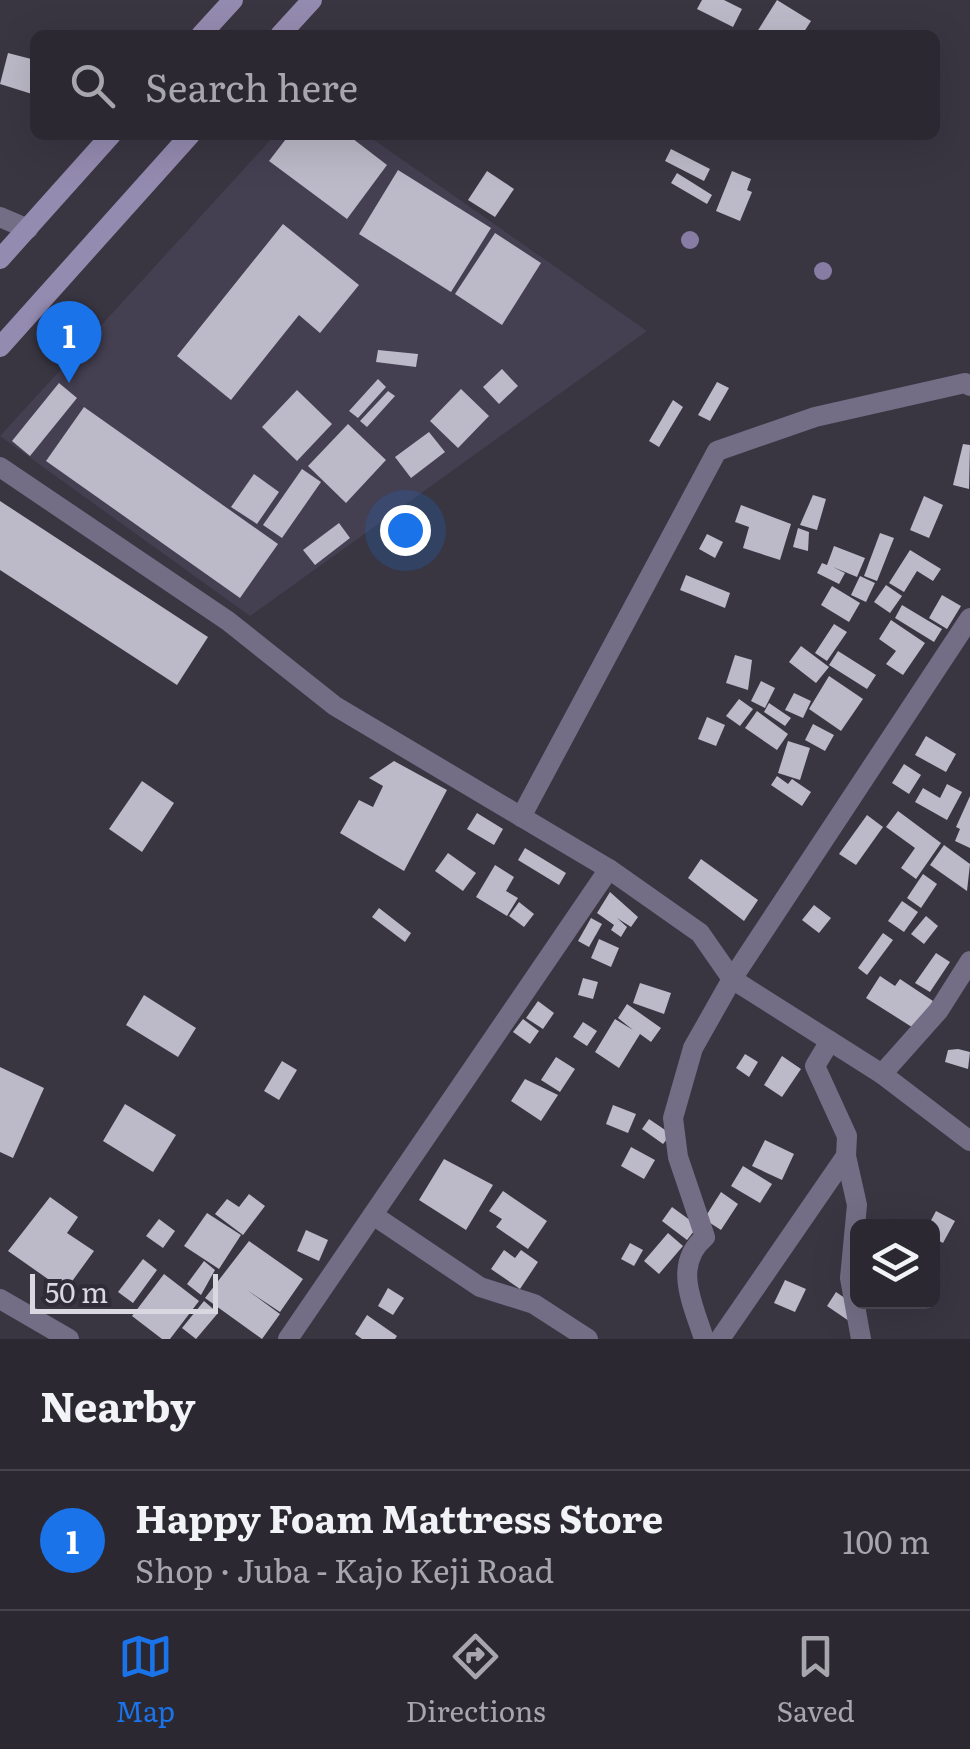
<!DOCTYPE html>
<html lang="en">
<head>
<meta charset="utf-8">
<style>
  body { margin:0; font-family:Literata,serif; background:#37343e; color:#f1f3f6 }
  .controls { position:absolute; right:30px; bottom:30px; display:grid; overflow:hidden; border-radius:15px; box-shadow:0 10px 40px #0002 }
  .controls button { width:90px; height:90px; display:grid; place-items:center; padding:0; border:0; border-bottom:2px solid #47444d; background:#2b2832; color:#f1f3f6; font:50px sans-serif }
  .scale { position:absolute; left:30px; bottom:25px; width:188px; box-sizing:border-box; padding-left:10px; border:5px solid #d9d7df; border-top:0; font-size:28px; line-height:35px; white-space:nowrap; color:#d9d7df; -webkit-text-stroke:8px #2f2c37; paint-order:stroke }
  .you { position:absolute; left:405px; top:530px; width:35px; height:35px; margin:-25px; border:8px solid #fff; border-radius:50%; background:#1a73e8; box-shadow:0 0 0 15px #1a73e833 }
  .badge { display:grid; place-items:center; width:65px; height:65px; border-radius:50%; background:#1a73e8; color:#fff; font-size:32px; font-weight:700 }
  .pin { position:absolute; translate:-50% -82px; filter:drop-shadow(0 2px 5px #0008) }
  .pin::after { content:''; position:absolute; top:52px; width:35px; height:30px; background:inherit; clip-path:polygon(0 0,100% 0,50% 100%) }
  .list { margin:0; padding:0; list-style:none }
  h2 { display:flex; justify-content:space-between; align-items:center; height:130px; margin:0; padding:0 40px; font-size:42px }
  h2 small { font-size:32px; font-weight:400; color:#a6a6ac }
  .list li { display:grid; grid-template-columns:65px 1fr auto; gap:30px; align-items:center; box-sizing:border-box; height:140px; padding:0 40px; border-top:2px solid #47444d }
  .list b { display:block; font-size:38px; white-space:nowrap }
  .list p { margin:0; font-size:32px; white-space:nowrap; color:#a6a6ac }
  .list em { font-size:32px; font-style:normal; color:#a6a6ac }
  .icon { flex:none; width:55px; height:55px; fill:none; stroke:currentColor; stroke-width:2; stroke-linecap:round; stroke-linejoin:round }
  .map { position:relative; flex:none; width:970px; height:1339px; overflow:hidden }
  .search { position:absolute; background:#2b2832; box-shadow:0 10px 40px #0002; left:30px; right:30px; top:30px; height:110px; display:flex; align-items:center; gap:25px; box-sizing:border-box; padding:0 35px; border-radius:15px; color:#a6a6ac; font-size:38px }
  .sheet { height:270px; background:#2b2832 }
  nav { display:flex; justify-content:space-around; align-items:center; box-sizing:border-box; height:140px; border-top:2px solid #47444d; background:#2b2832; font-size:28px; color:#a6a6ac }
  nav a { display:grid; justify-items:center; gap:5px }
  nav .on { color:#1a73e8 }
  .map>svg:first-child { display:block }
  .built { fill:#443f51 }
  .building { fill:#bcb9c8 }
  .lines { fill:none; stroke-linecap:round; stroke-linejoin:round }
  .street { stroke:#736d85; stroke-width:20 }
  .secondary { stroke:#948bb0; stroke-width:20 }
  .tree { fill:#877ca4 }
</style>
</head>
<body>
<div class="map">
<svg width="970" height="1339" viewBox="0 0 970 1339">
  <rect width="100%" height="100%" fill="#393642"/>
  <path class="built" d="M275 135H367L647 331 250 616 0 436Z"/>
  <g class="building">
    <path d="M702 0H724L742 9 733 27 697 9Z"/>
    <path d="M777 0 811 21 802 35H755Z"/>
    <path d="M8 53 35 60 32 94 0 84Z"/>
    <path d="M289 135H348L387 165 347 219 269 161Z"/>
    <path d="M671 149 710 169 704 181 665 161Z"/>
    <path d="M398 170 491 228 451 292 359 234Z"/>
    <path d="M487 171 514 189 495 217 468 200Z"/>
    <path d="M732 171 751 179 747 190 752 192 740 221 716 211Z"/>
    <path d="M677 173 712 195 707 204 671 183Z"/>
    <path d="M283 224 359 285 320 333 299 315 231 400 177 356Z"/>
    <path d="M495 233 541 263 502 325 455 294Z"/>
    <path d="M378 350 418 354 416 367 376 362Z"/>
    <path d="M502 369 518 386 499 404 483 387Z"/>
    <path d="M378 379 386 387 358 418 349 411Z"/>
    <path d="M717 382 729 388 710 421 698 415Z"/>
    <path d="M59 383 77 398 30 456 12 441Z"/>
    <path d="M461 389 489 416 458 448 430 421Z"/>
    <path d="M297 390 332 424 297 461 262 427Z"/>
    <path d="M388 391 395 396 367 427 360 421Z"/>
    <path d="M673 400 683 407 659 447 649 441Z"/>
    <path d="M84 407 278 544 240 598 46 461Z"/>
    <path d="M348 424 386 460 346 503 308 466Z"/>
    <path d="M429 432 445 452 411 478 395 457Z"/>
    <path d="M963 444 970 445 969 489 953 485Z"/>
    <path d="M302 469 321 482 282 538 263 525Z"/>
    <path d="M254 474 279 492 257 524 231 507Z"/>
    <path d="M813 495 826 499 817 530 800 525Z"/>
    <path d="M924 496 943 505 929 538 910 530Z"/>
    <path d="M0 501 208 637 177 685 0 570Z"/>
    <path d="M741 505 791 524 780 560 743 548 749 527 735 522Z"/>
    <path d="M339 523 350 538 315 565 303 550Z"/>
    <path d="M798 528 809 532 808 551 793 547Z"/>
    <path d="M880 533 894 538 877 581 864 576Z"/>
    <path d="M707 534 723 542 715 558 699 549Z"/>
    <path d="M834 546 865 558 857 577 833 567 845 573 839 584 817 573 822 563 827 565Z"/>
    <path d="M910 550 941 569 933 581 917 571 904 592 889 583Z"/>
    <path d="M686 575 730 593 725 608 680 590Z"/>
    <path d="M860 576 875 583 866 602 851 595Z"/>
    <path d="M886 585 902 596 890 613 874 602Z"/>
    <path d="M832 586 860 603 849 622 821 605Z"/>
    <path d="M942 595 961 606 947 629 929 618Z"/>
    <path d="M902 605 942 629 934 642 895 618Z"/>
    <path d="M891 620 925 643 903 675 886 664 896 651 879 639Z"/>
    <path d="M834 624 847 632 827 661 815 653Z"/>
    <path d="M801 646 829 667 816 683 789 662Z"/>
    <path d="M838 651 876 675 867 689 829 665Z"/>
    <path d="M735 655 752 660 748 690 726 683Z"/>
    <path d="M829 676 863 699 841 731 809 709Z"/>
    <path d="M761 681 775 688 765 708 751 701Z"/>
    <path d="M794 693 811 701 803 718 785 710Z"/>
    <path d="M739 699 753 709 740 726 726 716Z"/>
    <path d="M769 703 791 718 785 726 764 712Z"/>
    <path d="M757 711 788 734 777 750 745 728Z"/>
    <path d="M707 717 725 725 716 746 698 739Z"/>
    <path d="M813 724 834 735 825 751 805 740Z"/>
    <path d="M926 736 956 754 946 772 915 755Z"/>
    <path d="M788 741 810 748 800 780 778 773Z"/>
    <path d="M394 761 447 790 404 871 340 833 359 800 373 807 383 786 369 778Z"/>
    <path d="M904 764 921 775 909 794 892 783Z"/>
    <path d="M777 776 788 784 792 779 811 792 802 806 771 785Z"/>
    <path d="M142 781 174 803 142 852 109 829Z"/>
    <path d="M947 784 962 792 947 820 915 802 923 788 940 798Z"/>
    <path d="M970 796V848L955 841 960 829 956 827Z"/>
    <path d="M898 811 941 843 916 879 901 868 915 848 886 827Z"/>
    <path d="M477 813 503 829 494 845 467 829Z"/>
    <path d="M867 815 883 827 856 865 839 854Z"/>
    <path d="M944 845 970 864 967 891 930 865Z"/>
    <path d="M525 848 566 873 559 885 518 860Z"/>
    <path d="M448 853 476 873 463 891 435 871Z"/>
    <path d="M701 859 758 900 744 921 688 878Z"/>
    <path d="M495 865 514 877 506 891 518 898 507 916 476 897Z"/>
    <path d="M923 874 937 884 921 908 907 898Z"/>
    <path d="M610 892 638 917 631 927 617 918 627 927 621 937 611 930 614 925 597 913Z"/>
    <path d="M902 901 918 912 904 932 888 921Z"/>
    <path d="M519 902 534 914 524 927 509 916Z"/>
    <path d="M814 905 831 918 819 933 802 920Z"/>
    <path d="M379 908 411 933 405 942 372 917Z"/>
    <path d="M926 916 938 926 924 944 911 934Z"/>
    <path d="M591 918 602 924 589 947 578 941Z"/>
    <path d="M883 933 893 940 867 975 858 968Z"/>
    <path d="M599 939 619 948 611 967 591 958Z"/>
    <path d="M936 953 950 962 930 992 915 983Z"/>
    <path d="M880 976 895 986 900 979 933 1001 915 1029 866 998Z"/>
    <path d="M583 978 598 982 593 999 578 995Z"/>
    <path d="M640 983 671 993 664 1014 633 1003Z"/>
    <path d="M144 995 196 1028 178 1057 126 1025Z"/>
    <path d="M538 1001 554 1013 543 1029 526 1018Z"/>
    <path d="M627 1004 661 1028 651 1042 640 1034 619 1068 595 1052 615 1019 633 1030 618 1018Z"/>
    <path d="M523 1019 539 1031 530 1044 513 1032Z"/>
    <path d="M583 1022 597 1031 587 1046 573 1037Z"/>
    <path d="M958 1049 970 1052 968 1069 945 1062 948 1050Z"/>
    <path d="M745 1054 758 1062 749 1077 736 1068Z"/>
    <path d="M782 1056 801 1069 782 1097 764 1085Z"/>
    <path d="M556 1057 575 1069 560 1092 541 1080Z"/>
    <path d="M282 1061 297 1070 279 1100 264 1091Z"/>
    <path d="M0 1067 44 1088 13 1158 0 1152Z"/>
    <path d="M525 1079 558 1095 541 1121 511 1101Z"/>
    <path d="M125 1104 176 1135 153 1172 103 1141Z"/>
    <path d="M613 1105 636 1114 628 1133 606 1124Z"/>
    <path d="M649 1119 671 1134 663 1144 642 1129Z"/>
    <path d="M765 1140 794 1154 782 1180 752 1166Z"/>
    <path d="M631 1147 655 1160 644 1179 621 1166Z"/>
    <path d="M444 1159 493 1185 466 1230 419 1200Z"/>
    <path d="M743 1166 772 1184 760 1203 731 1186Z"/>
    <path d="M503 1191 547 1221 528 1249 496 1227 502 1219 489 1211Z"/>
    <path d="M721 1192 738 1204 721 1230 704 1219Z"/>
    <path d="M249 1194 265 1206 243 1235 215 1214 227 1199 239 1207Z"/>
    <path d="M50 1197 78 1217 67 1233 94 1251 65 1291 8 1251Z"/>
    <path d="M672 1207 698 1226 687 1240 662 1221Z"/>
    <path d="M936 1211 955 1221 943 1243 932 1237V1226H928Z"/>
    <path d="M207 1213 241 1235 219 1269 184 1246Z"/>
    <path d="M159 1219 175 1231 163 1248 146 1236Z"/>
    <path d="M306 1230 328 1240 319 1261 297 1251Z"/>
    <path d="M668 1233 683 1246 659 1274 644 1261Z"/>
    <path d="M249 1241 303 1279 280 1312 247 1290 280 1314 262 1339 205 1298Z"/>
    <path d="M630 1243 643 1250 634 1266 621 1259Z"/>
    <path d="M504 1250 515 1258 521 1250 538 1262 520 1289 491 1269Z"/>
    <path d="M143 1259 157 1270 133 1303 118 1292Z"/>
    <path d="M204 1261 215 1270 201 1295 187 1284Z"/>
    <path d="M164 1274 199 1301 170 1339H162L132 1316Z"/>
    <path d="M785 1280 806 1289 795 1312 774 1303Z"/>
    <path d="M388 1288 404 1298 393 1315 378 1306Z"/>
    <path d="M836 1292 858 1307 849 1321 827 1306Z"/>
    <path d="M204 1301 218 1313 196 1339 182 1328Z"/>
    <path d="M367 1315 397 1336 395 1339H362L355 1334Z"/>
  </g>
  <g class="lines">
    <g class="street">
      <path d="M0 217 28 229"/>
      <path d="M0 467 228 621 335 706 609 869 700 933 732 979 882 1074 970 1141"/>
      <path d="M521 817 717 451 815 417 965 383 970 386"/>
      <path d="M830 1041 815 1066 847 1136 846 1156 857 1205 850 1278 861 1339"/>
      <path d="M882 1074 939 1010 970 961"/>
      <path d="M373 1215 480 1287 534 1304 588 1339"/>
      <path d="M0 1299 69 1339"/>
      <path d="M288 1339 609 869"/>
      <path d="M704 1339C693 1304 672 1265 705 1237L678 1157 673 1118 693 1048 732 979 970 618"/>
      <path d="M720 1339 846 1156"/>
    </g>
    <g class="secondary">
      <path d="M201 35 233 0"/>
      <path d="M280 35 312 0"/>
      <path d="M0 259 111 135"/>
      <path d="M0 347 190 135"/>
    </g>
  </g>
  <g class="tree">
    <circle cx="690" cy="240" r="9"/>
    <circle cx="823" cy="271" r="9"/>
  </g>
</svg>
<div class="controls">
<button><svg class="icon" aria-label="layers" viewBox="0 0 24 24"><path d="M12 4l9 5-9 5-9-5zM3 14l9 5 9-5"/></svg></button>
</div>
<div class="scale">50 m</div>
<div class="you"></div>
<div class="pin badge" style="left:69px;top:383px">1</div>
<div class="search"><svg class="icon" aria-label="search" viewBox="0 0 24 24"><circle cx="10" cy="10" r="6"/><path d="M15 15l6 6"/></svg>Search here</div>
</div>
<section class="sheet">
<h2>Nearby<small></small></h2>
<ul class="list">
<li><span class="badge">1</span><div><b>Happy Foam Mattress Store</b><p>Shop · Juba - Kajo Keji Road</p></div><em>100 m</em></li>
</ul>
</section>
<nav>
<a class="on"><svg class="icon" aria-label="map" viewBox="0 0 24 24"><path d="M3 6l6-2 6 2 6-2v14l-6 2-6-2-6 2zM9 4v14M15 6v14"/></svg>Map</a>
<a><svg class="icon" aria-label="directions" viewBox="0 0 24 24"><path d="M12 3l9 9-9 9-9-9zM9 14v-3h6M13 9l2 2-2 2"/></svg>Directions</a>
<a><svg class="icon" aria-label="saved" viewBox="0 0 24 24"><path d="M7 4h10v16l-5-4-5 4z"/></svg>Saved</a>
</nav>
</body>
</html>
